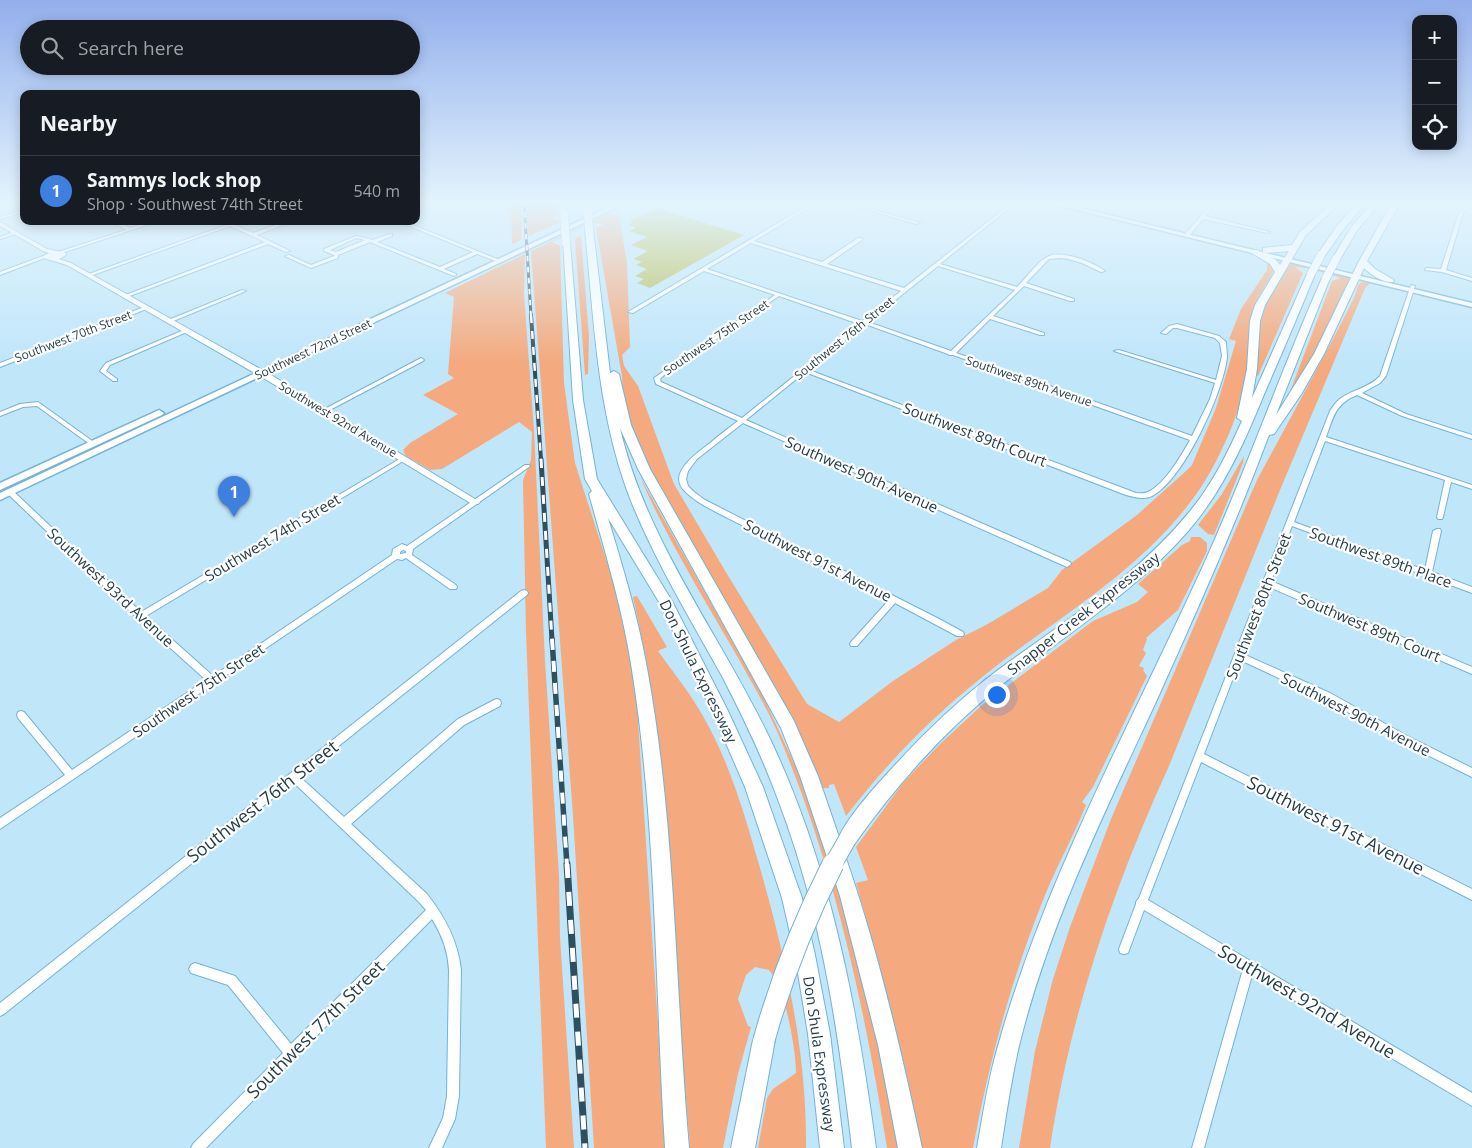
<!DOCTYPE html>
<html lang="en">
<head>
<meta charset="utf-8">
<style>
  body { margin:0; font-family:"Open Sans",sans-serif; background:#242831; color:#f1f3f6 }
  .controls { position:absolute; right:15px; top:15px; display:grid; overflow:hidden; border-radius:10px; box-shadow:0 2px 12px #0003 }
  .controls button { width:45px; height:45px; display:grid; place-items:center; padding:0; border:0; border-bottom:1px solid #363941; background:#171b24; color:#f1f3f6; font:25px sans-serif }
  .you { position:absolute; left:996px; top:694px; width:18px; height:18px; margin:-12px; border:4px solid #fff; border-radius:50%; background:#1a73e8; box-shadow:0 0 0 8px #1a73e833 }
  .badge { display:grid; place-items:center; width:32px; height:32px; border-radius:50%; background:#0b8043; color:#fff; font-size:16px; font-weight:700 }
  .pin { position:absolute; translate:-50% -41px; filter:drop-shadow(0 1px 2px #0008) }
  .pin::after { content:''; position:absolute; top:26px; width:18px; height:15px; background:inherit; clip-path:polygon(0 0,100% 0,50% 100%) }
  .list { margin:0; padding:0; list-style:none }
  h2 { display:flex; justify-content:space-between; align-items:center; height:65px; margin:0; padding:0 20px; font-size:21px }
  h2 small { font-size:16px; font-weight:400; color:#9ea1a6 }
  .list li { display:grid; grid-template-columns:32px 1fr auto; gap:15px; align-items:center; box-sizing:border-box; height:70px; padding:0 20px; border-top:1px solid #363941 }
  .list b { display:block; font-size:19px; white-space:nowrap }
  .list p { margin:0; font-size:16px; white-space:nowrap; color:#9ea1a6 }
  .list em { font-size:16px; font-style:normal; color:#9ea1a6 }
  .icon { flex:none; width:28px; height:28px; fill:none; stroke:currentColor; stroke-width:2; stroke-linecap:round; stroke-linejoin:round }
  .map { position:relative; flex:none; width:1472px; height:1148px; overflow:hidden }
  .search { position:absolute; background:#171b24; box-shadow:0 2px 12px #0003; left:20px; top:20px; width:400px; height:55px; display:flex; align-items:center; gap:12px; box-sizing:border-box; padding:0 18px; border-radius:28px; color:#9ea1a6; font-size:19px }
  .panel { position:absolute; background:#171b24; box-shadow:0 2px 12px #0003; left:20px; top:90px; width:400px; height:135px; border-radius:10px }
  .map>svg:first-child { display:block }
  .green { fill:#f4aa7e }
  .building { fill:#b8bc4f }
  .lines { fill:none; stroke-linecap:round; stroke-linejoin:round }
  .minor-casing { stroke:#73b3d4; stroke-width:2 }
  .tertiary-casing { stroke:#73b3d4; stroke-width:2 }
  .secondary-casing { stroke:#73b3d4; stroke-width:3 }
  .motorway-casing { stroke:#73b3d4; stroke-width:2 }
  .minor { fill:#fff; fill-rule:evenodd }
  .tertiary { fill:#fff; fill-rule:evenodd }
  .secondary { fill:#fff; fill-rule:evenodd }
  .motorway { fill:#fff; fill-rule:evenodd }
  .rail-far4-casing { stroke:#314e5c; stroke-width:3 }
  .rail-far3-casing { stroke:#314e5c; stroke-width:4 }
  .rail-far2-casing { stroke:#314e5c; stroke-width:5 }
  .rail-far1-casing { stroke:#314e5c; stroke-width:5.5 }
  .rail-casing { stroke:#314e5c; stroke-width:7 }
  .rail-far4 { stroke:#fff; stroke-width:2; stroke-dasharray:5.5; stroke-linecap:butt }
  .rail-far3 { stroke:#fff; stroke-width:2.5; stroke-dasharray:8; stroke-linecap:butt }
  .rail-far2 { stroke:#fff; stroke-width:3; stroke-dasharray:9; stroke-linecap:butt }
  .rail-far1 { stroke:#fff; stroke-width:4; stroke-dasharray:11; stroke-linecap:butt }
  .rail { stroke:#fff; stroke-width:5; stroke-dasharray:14; stroke-linecap:butt }
  .motorway-bridge-far2-casing { stroke:#73b3d4; stroke-width:9; stroke-linecap:butt }
  .motorway-bridge-far1-casing { stroke:#73b3d4; stroke-width:19; stroke-linecap:butt }
  .motorway-bridge-casing { stroke:#73b3d4; stroke-width:23; stroke-linecap:butt }
  .motorway-bridge-far2 { stroke:#fff; stroke-width:8 }
  .motorway-bridge-far1 { stroke:#fff; stroke-width:17 }
  .motorway-bridge { stroke:#fff; stroke-width:21 }
  .labels { text-anchor:middle; dominant-baseline:central; stroke-width:4.5; stroke-linejoin:round; paint-order:stroke }
  .far-street-label { font-size:12px; fill:#1f3b48; stroke:#fff }
  .street-label { font-size:15px; fill:#1f3b48; stroke:#fff }
  .near-street-label { font-size:18px; fill:#1f3b48; stroke:#fff }
</style>
</head>
<body>
<div class="map">
<svg width="1472" height="1148" viewBox="0 0 1472 1148">
  <rect width="100%" height="100%" fill="#c0e6fa"/>
  <g class="green">
    <path d="M508 201H520L522 223 521 238 523 239 512 244 511 213 508 211Z"/>
    <path d="M525 201H557L558 215 550 219 562 221 529 236Z"/>
    <path d="M610 213 619 215 627 263 630 347 622 355 624 366 638 386 674 484 727 574 807 704 839 722 893 681 956 640 986 625 1048 588 1062 570 1137 515 1186 471 1192 465 1216 408 1236 341 1229 339 1241 309 1267 270V262L1264 260H1268L1275 268C1268 283 1257 296 1252 312 1247 330 1250 349 1248 368 1244 406 1219 462 1197 493 1147 564 1072 609 1004 660 941 708 895 753 846 816L834 784 829 785V788H822L650 473 630 427 623 399 622 376 596 228 604 224 590 223 552 242 560 246 564 383 575 463 616 590 628 645 637 705 666 1148H594L573 816 531 251Z"/>
    <path d="M581 236 589 336 588 374 585 375 575 239Z"/>
    <path d="M525 254 524 294 534 430 545 660 559 875 560 937 574 1148H546L526 632 523 480 531 460 532 432 519 422 442 469 430 470 406 456 403 450 410 443 458 414 423 395 454 378 448 374 454 297 445 293Z"/>
    <path d="M1289 263 1350 278 1331 324 1288 397 1332 281 1341 278 1307 268 1295 267 1303 273 1258 376 1256 375 1257 328 1266 301Z"/>
    <path d="M1362 282 1370 283 1365 288 1280 490 1169 766C1113 888 1070 1015 1050 1148H1019L1035 1051 1053 979 1070 927 1111 819 1257 480 1331 343 1354 298 1358 285Z"/>
    <path d="M1244 456 1243 463 1214 535 1208 534 1198 525 1222 494Z"/>
    <path d="M640 477 761 692 800 776 838 883 870 1009 892 1117 913 1115 878 960 856 883 868 880 856 847 903 783 939 745 981 706 1093 621 1137 602 1148 592 1138 584 1182 545 1190 541 1191 537H1200L1207 543V551L1178 610 1146 638 1147 639 1143 650 1146 653 1139 666 1144 668 1143 670 1147 676 1093 787 1082 802 1086 805C1074 835 1058 864 1045 895 1012 977 989 1061 973 1148H887C865 1010 836 873 782 743 770 713 753 685 737 656 703 597 667 539 640 477Z"/>
    <path d="M637 596 667 647 658 651C673 672 690 693 703 716 730 763 745 816 760 868 786 959 807 1053 806 1148H758L767 1098 773 1089 796 1073C796 1049 785 987 769 970L755 967 746 975 738 999 748 1026 751 1027 738 1074 723 1148H690L654 712 645 653 633 597Z"/>
  </g>
  <path class="building" d="M656 208 744 235 650 288 637 283 644 279 635 276 647 269 636 265 642 262 633 259 648 251 631 245 647 237 629 231 636 228 628 225 634 222 629 221Z"/>
  <g class="lines">
    <defs>
      <g id="minor">
        <path d="M815 201H820L754 241 822 262 858 238H862V240L827 264 904 288 1014 201H1018L940 264 1017 287C1025 279 1037 263 1045 258 1059 248 1093 262 1105 271L1101 272 1082 263 1068 259 1061 258 1049 259 1026 283 1074 299V301H1070L1024 286 993 316 1044 333V335H1040L990 319 956 353 1192 436 1210 399 1215 383 1114 351 1119 350 1216 380 1222 356 1220 343 1215 338 1177 328H1173L1166 334 1161 333 1169 326 1177 324 1219 336 1226 342C1226 347 1227 352 1227 357 1224 391 1183 481 1152 496 1144 500 1134 497 1126 495L805 372 746 420 1070 562 1071 564 1067 567 743 423 697 459 688 471 686 479 688 486 694 492 705 500 941 620 963 632 964 634 963 636H957L895 603 857 646H851L850 644 851 642 889 600 714 511C703 505 690 498 682 488 670 470 699 452 710 443 719 435 729 428 738 421L656 384 654 378 775 295 704 271 633 313 628 312ZM751 243 901 291 862 321 707 269ZM938 266 1015 290 951 351 868 322ZM779 296 859 324 742 418 661 382 660 379 663 376ZM865 324 948 354 949 355H953L1190 440C1181 456 1165 484 1148 492 1144 494 1140 493 1136 493L809 370Z"/>
        <path d="M837 201H843L920 223 916 224Z"/>
        <path d="M1214 201H1218L1205 216 1270 232 1268 233 1203 219 1189 236H1185V234Z"/>
        <path d="M1252 201H1259L1294 209 1292 210Z"/>
        <path d="M1472 206V208L1466 210 1463 213 1446 270 1472 278V281L1442 272 1425 270V269L1427 268 1441 269 1459 213 1464 208Z"/>
        <path d="M24 210V212L0 219V217Z"/>
        <path d="M111 221H117L130 228 152 221H159L62 253 58 252 126 230Z"/>
        <path d="M220 221H226L253 233 286 221H293L257 235 290 251 286 252 268 244 127 297 123 296 265 242 230 226 90 276 86 275 227 225Z"/>
        <path d="M397 221H403L502 261 498 262 477 254 444 269 456 274V275L454 276 370 242 338 255V258L311 268 285 256 289 255 311 265 334 256V255L324 251V249L356 236 373 240 390 234H392V236L377 242 440 267 473 252ZM356 238 365 240 336 252 330 250Z"/>
        <path d="M14 232 18 233 0 239V237Z"/>
        <path d="M43 256 47 257 0 275V272Z"/>
        <path d="M1411 285 1415 286 1386 376 1380 383 1362 393 1406 414 1472 435V439L1402 416 1357 395C1335 404 1334 416 1326 437L1472 485V489L1451 482 1443 517 1442 519H1438L1437 517 1445 480 1325 441 1294 522 1425 570 1433 531 1437 529H1440L1441 531 1432 572 1472 587V593L1292 526 1271 581 1472 667V674L1269 587 1243 654 1330 693 1409 737 1472 768V777L1403 743 1324 699 1240 660 1204 754 1472 889V900L1201 762 1148 900 1472 1093V1106L1252 975 1204 1148H1192L1243 969 1144 910 1128 953 1124 954 1120 953 1119 949 1136 904V902L1139 898 1330 411C1333 406 1336 402 1341 398 1354 389 1369 388 1380 376Z"/>
        <path d="M242 290 246 291 171 322 166 321Z"/>
        <path d="M144 307 149 308 0 367V363Z"/>
        <path d="M184 330 189 331 110 365 106 371 117 379V381H113L100 371 106 363Z"/>
        <path d="M421 358 424 360 423 361 326 412 324 413 321 411Z"/>
        <path d="M38 402 95 443V445H91L37 406 23 407 0 416V412L20 404Z"/>
        <path d="M403 457 405 458 406 459 405 460 146 616 213 676 392 555 393 549 402 544 407 546 525 465H529L530 466 529 467 413 549 412 555 456 585 457 587 456 589H450L406 558 402 560 397 559 0 829V818L65 775 18 718 17 715 18 712 21 711 24 712 72 770 206 680 137 618 8 494 7 492 8 490H12L141 612ZM403 550 406 551V553L400 554V552Z"/>
        <path d="M524 590 527 591 528 593 527 595 300 777 344 817 458 719 494 700 497 699 500 700 501 703 500 706 464 725 351 824 427 894C445 917 458 941 461 970L459 1096 455 1119 442 1148H429L443 1118 447 1096 449 970C448 951 442 935 432 919L206 1148H191L193 1144 283 1053 228 985 191 973 189 969 191 965 195 963 235 976 291 1044 426 910 419 902 293 782 4 1014 0 1016V1003L521 591Z"/>
      </g>
      <path id="tertiary" d="M0 222 47 249 66 253V255L59 259 71 263 271 375 480 502 478 504H472L265 379 67 265 43 258V256L49 253 43 251 0 226Z"/>
      <g id="secondary">
        <path d="M622 201H630L0 500V493Z"/>
        <path d="M1041 201H1051L1472 303V307Z"/>
        <path d="M159 410 164 413 162 415 0 490V483Z"/>
      </g>
      <g id="motorway">
        <path d="M559 201H567V215L560 213Z"/>
        <path d="M1334 201H1342L1306 235 1265 305 1260 321 1257 369 1252 398 1307 274 1311 271 1315 274C1299 313 1282 353 1265 392 1245 441 1224 489 1189 530 1136 591 1067 634 1004 683 945 730 896 785 853 846L847 849 842 847C877 945 900 1046 922 1148H898L878 1045 840 896 800 776 781 728 638 469 620 428C646 542 722 637 771 741 832 870 857 1008 876 1148H852C838 1028 821 911 777 797 762 756 743 717 723 678 691 620 656 563 631 501 597 414 594 321 585 229L589 227 593 229 610 373 614 371 619 374 631 425 650 469 794 721 818 776 839 837C848 816 880 781 897 763 927 730 959 700 994 673 1063 622 1137 577 1191 510 1213 483 1228 452 1242 421L1237 418 1247 369 1250 321 1255 305 1275 272 1270 264 1250 252 1257 250 1276 260 1280 265 1289 251 1266 253 1263 252V248L1292 245 1300 232Z"/>
        <path d="M1359 201H1367L1343 230 1324 257H1318L1317 255 1337 226Z"/>
        <path d="M1374 201H1382L1358 229 1339 261H1333L1332 259 1352 226Z"/>
        <path d="M1393 201H1401L1367 261 1375 269 1394 280 1393 282C1383 283 1371 275 1364 268L1324 354 1302 393 1274 434 1269 435C1235 526 1195 615 1155 704 1103 816 1047 929 1018 1050 1011 1082 1006 1115 1001 1148H977C983 1114 988 1080 998 1046 1045 878 1131 724 1203 566 1246 471 1280 373 1322 278L1326 275 1330 278 1276 415 1314 354 1358 263Z"/>
        <path d="M563 241 570 243 583 400 597 479 672 601 728 711 763 787 802 898 815 955 830 1034 844 1148H820L808 1034 795 955 782 898 745 787 712 711 659 602 608 518C623 568 638 617 647 668 676 826 675 988 689 1148H665C655 989 657 828 632 670 623 610 605 552 589 494L592 491 585 479 573 400Z"/>
        <path d="M764 1029 772 1032 775 1040 755 1148H731L753 1040 756 1032Z"/>
      </g>
    </defs>
    <use href="#minor" class="minor-casing"/>
    <use href="#tertiary" class="tertiary-casing"/>
    <use href="#secondary" class="secondary-casing"/>
    <use href="#motorway" class="motorway-casing"/>
    <use href="#minor" class="minor"/>
    <use href="#tertiary" class="tertiary"/>
    <use href="#secondary" class="secondary"/>
    <use href="#motorway" class="motorway"/>
    <defs>
      <path id="rail-far4" d="M524 201 531 316"/>
      <path id="rail-far3" d="M531 315 541 460"/>
      <path id="rail-far2" d="M541 459 552 640"/>
      <path id="rail-far1" d="M552 639 567 866"/>
      <path id="rail" d="M567 864 585 1148"/>
    </defs>
    <use href="#rail-far4" class="rail-far4-casing"/>
    <use href="#rail-far3" class="rail-far3-casing"/>
    <use href="#rail-far2" class="rail-far2-casing"/>
    <use href="#rail-far1" class="rail-far1-casing"/>
    <use href="#rail" class="rail-casing"/>
    <use href="#rail-far4" class="rail-far4"/>
    <use href="#rail-far3" class="rail-far3"/>
    <use href="#rail-far2" class="rail-far2"/>
    <use href="#rail-far1" class="rail-far1"/>
    <use href="#rail" class="rail"/>
    <defs>
      <g id="motorway-bridge-far2">
        <path d="M587 204 589 229"/>
        <path d="M564 213 566 243"/>
        <path d="M1311 274 1321 255"/>
        <path d="M1326 278 1336 259"/>
      </g>
      <path id="motorway-bridge-far1" d="M832 866 847 840"/>
      <path id="motorway-bridge" d="M764 1040C781 979 804 921 833 864"/>
    </defs>
    <use href="#motorway-bridge-far2" class="motorway-bridge-far2-casing"/>
    <use href="#motorway-bridge-far1" class="motorway-bridge-far1-casing"/>
    <use href="#motorway-bridge" class="motorway-bridge-casing"/>
    <use href="#motorway-bridge-far2" class="motorway-bridge-far2"/>
    <use href="#motorway-bridge-far1" class="motorway-bridge-far1"/>
    <use href="#motorway-bridge" class="motorway-bridge"/>
  </g>
  <linearGradient id="sky" x2="0" y2="1"><stop stop-color="#93afec"/><stop offset="0.56" stop-color="#e3f4fd"/><stop offset="1" stop-color="#e3f4fd" stop-opacity="0"/></linearGradient>
  <rect width="1472" height="362" fill="url(#sky)"/>
  <g class="labels">
    <g class="far-street-label">
      <text transform="translate(73 336) rotate(-21)">Southwest 70th Street</text>
      <text transform="translate(716 337) rotate(-34)">Southwest 75th Street</text>
      <text transform="translate(844 338) rotate(-39)">Southwest 76th Street</text>
      <text transform="translate(313 349) rotate(-25)">Southwest 72nd Street</text>
      <text transform="translate(1029 381) rotate(19)">Southwest 89th Avenue</text>
      <text transform="translate(338 419) rotate(31)">Southwest 92nd Avenue</text>
    </g>
    <g class="street-label">
      <text transform="translate(975 434) rotate(21)">Southwest 89th Court</text>
      <text transform="translate(862 474) rotate(24)">Southwest 90th Avenue</text>
      <text transform="translate(272 537) rotate(-31)">Southwest 74th Street</text>
      <text transform="translate(1381 557) rotate(20)">Southwest 89th Place</text>
      <text transform="translate(818 560) rotate(27)">Southwest 91st Avenue</text>
      <text transform="translate(111 587) rotate(43)">Southwest 93rd Avenue</text>
      <text transform="translate(1258 606) rotate(-69)">Southwest 80th Street</text>
      <text transform="translate(1083 613) rotate(-38)">Snapper Creek Expressway</text>
      <text transform="translate(1370 627) rotate(23)">Southwest 89th Court</text>
      <text transform="translate(699 671) rotate(64)">Don Shula Expressway</text>
      <text transform="translate(198 690) rotate(-34)">Southwest 75th Street</text>
      <text transform="translate(1356 714) rotate(27)">Southwest 90th Avenue</text>
      <text transform="translate(820 1054) rotate(82)">Don Shula Expressway</text>
    </g>
    <g class="near-street-label">
      <text transform="translate(262 801) rotate(-38)">Southwest 76th Street</text>
      <text transform="translate(1336 825) rotate(27)">Southwest 91st Avenue</text>
      <text transform="translate(1307 1001) rotate(31)">Southwest 92nd Avenue</text>
      <text transform="translate(315 1029) rotate(-45)">Southwest 77th Street</text>
    </g>
  </g>
</svg>
<div class="controls">
<button>+</button>
<button>−</button>
<button><svg class="icon" aria-label="locate" viewBox="0 0 24 24"><circle cx="12" cy="12" r="6"/><path d="M12 2v4M12 18v4M2 12h4M18 12h4"/></svg></button>
</div>
<div class="you"></div>
<div class="pin badge" style="left:234px;top:517px;background:#3f7fe0">1</div>
<div class="search"><svg class="icon" aria-label="search" viewBox="0 0 24 24"><circle cx="10" cy="10" r="6"/><path d="M15 15l6 6"/></svg>Search here</div>
<section class="panel">
<h2>Nearby<small></small></h2>
<ul class="list">
<li><span class="badge" style="background:#3f7fe0">1</span><div><b>Sammys lock shop</b><p>Shop · Southwest 74th Street</p></div><em>540 m</em></li>
</ul>
</section>
</div>
</body>
</html>
